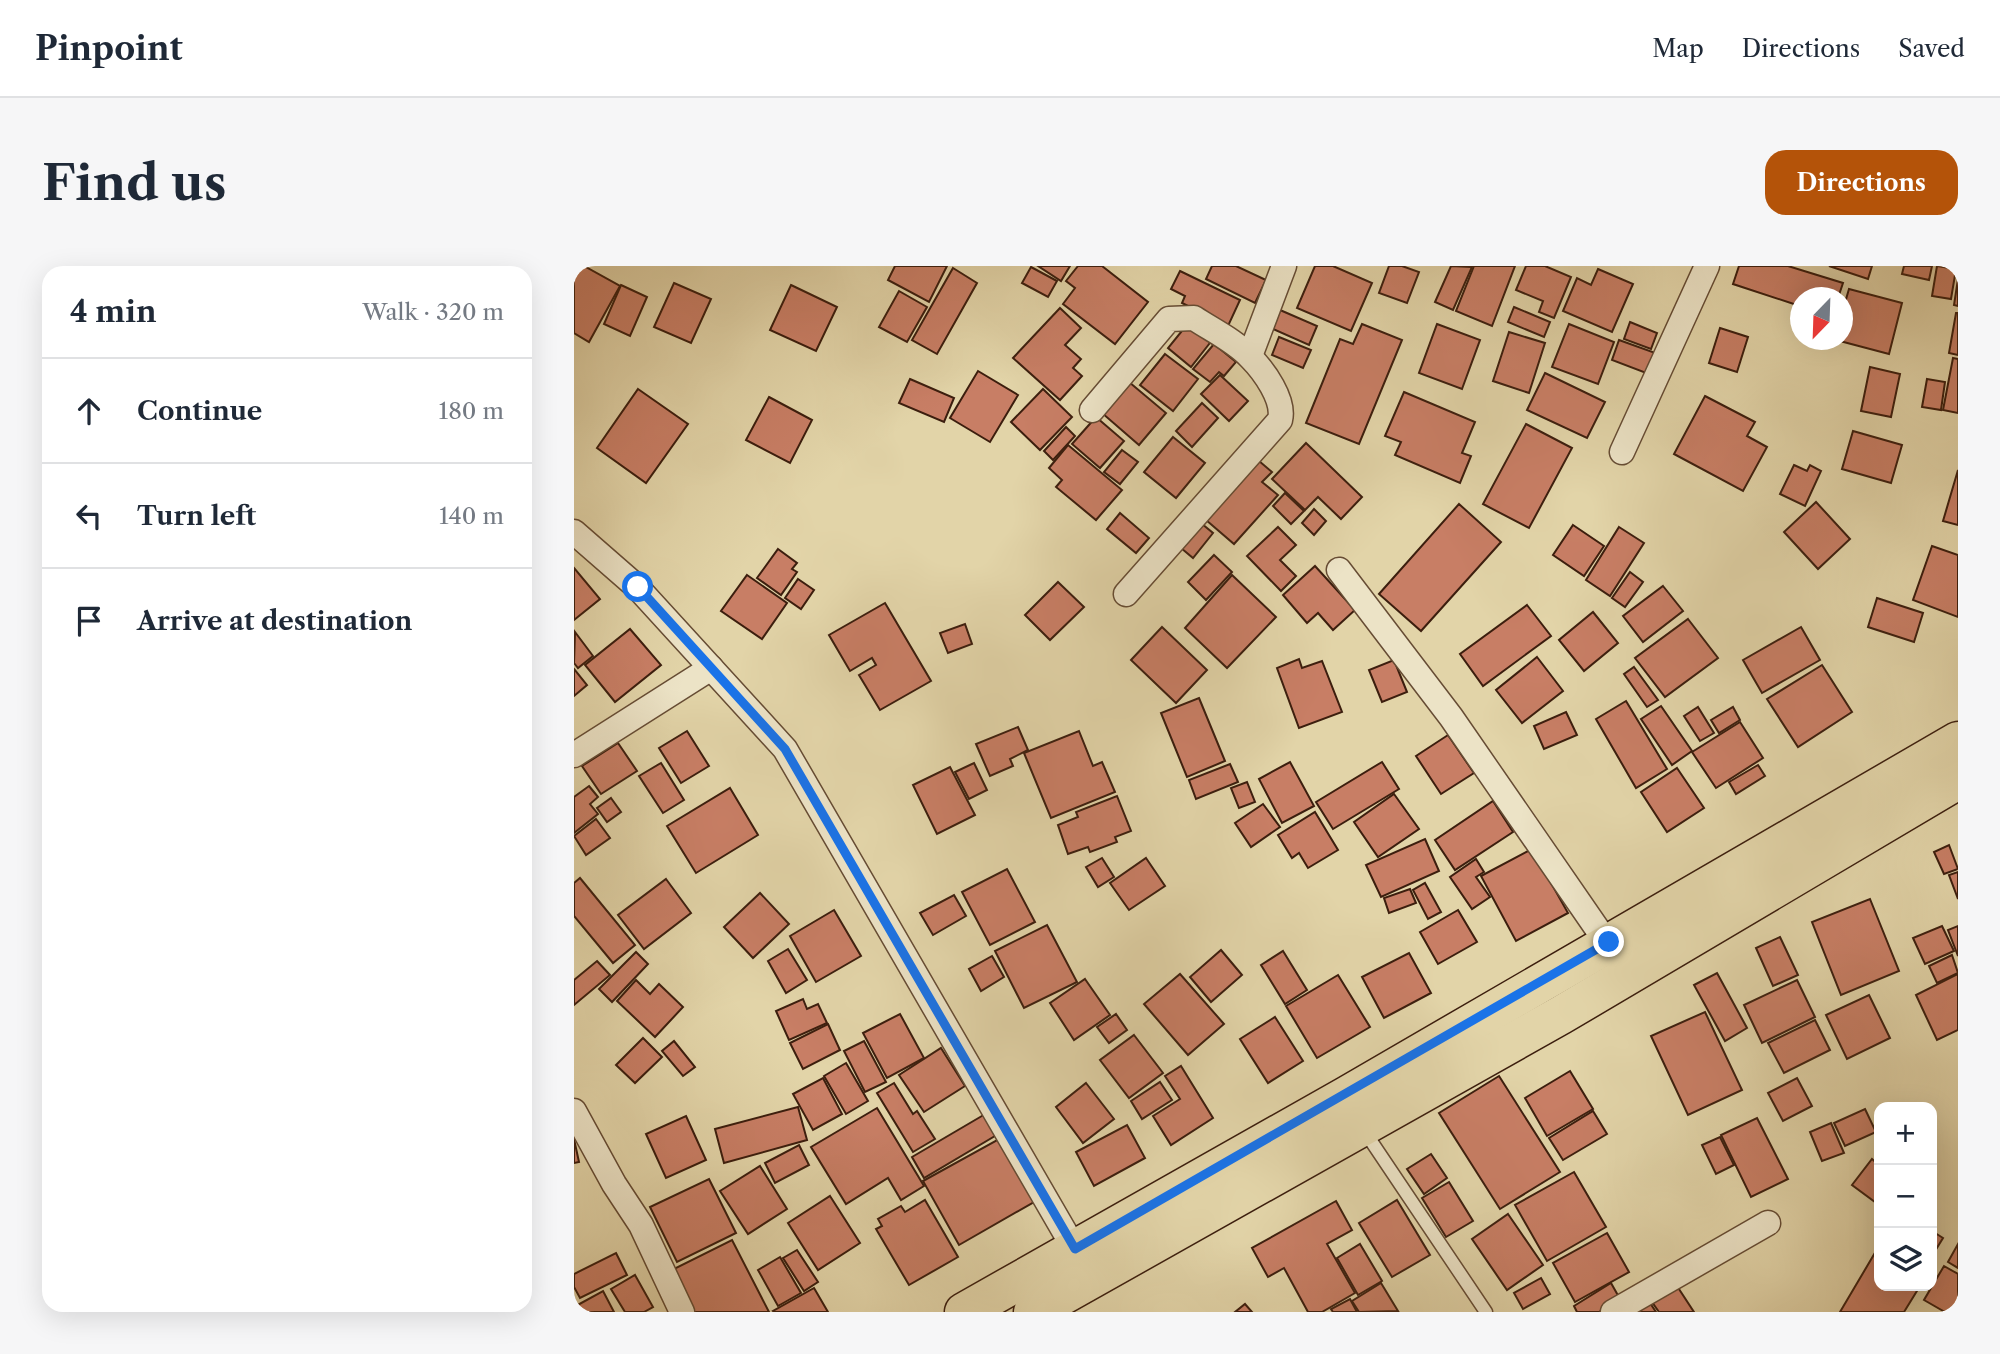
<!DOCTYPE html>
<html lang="en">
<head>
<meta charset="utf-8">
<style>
  body { margin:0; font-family:"Libre Caslon Text",serif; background:#f6f6f7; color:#1f2937 }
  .controls { position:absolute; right:21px; bottom:21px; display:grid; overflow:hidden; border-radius:14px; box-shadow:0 7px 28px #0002 }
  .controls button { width:63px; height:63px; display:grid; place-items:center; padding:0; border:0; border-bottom:2px solid #e0e1e3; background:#fff; color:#1f2937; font:35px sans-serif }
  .compass { position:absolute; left:1216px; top:21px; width:63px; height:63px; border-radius:50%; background:#fff; box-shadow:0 7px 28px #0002; rotate:203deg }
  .stop { position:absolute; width:21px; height:21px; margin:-16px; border:5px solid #1a73e8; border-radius:50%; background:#fff }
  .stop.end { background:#1a73e8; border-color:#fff; box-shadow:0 2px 7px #0008 }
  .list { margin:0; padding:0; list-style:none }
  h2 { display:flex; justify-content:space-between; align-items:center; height:91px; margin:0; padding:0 28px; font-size:30px }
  h2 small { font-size:23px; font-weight:400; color:#747a83 }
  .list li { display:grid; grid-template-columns:46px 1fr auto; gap:21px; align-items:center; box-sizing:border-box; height:105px; padding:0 28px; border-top:2px solid #e0e1e3 }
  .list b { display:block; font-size:26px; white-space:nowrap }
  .list em { font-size:23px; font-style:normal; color:#747a83 }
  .icon { flex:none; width:38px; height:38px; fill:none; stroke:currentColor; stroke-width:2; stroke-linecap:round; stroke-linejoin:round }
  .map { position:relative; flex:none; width:1384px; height:1046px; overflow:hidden; border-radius:21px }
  header { display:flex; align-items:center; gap:42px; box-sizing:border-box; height:98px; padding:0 35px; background:#fff; border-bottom:2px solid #e0e1e3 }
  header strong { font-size:33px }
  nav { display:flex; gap:38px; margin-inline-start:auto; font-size:24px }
  .intro { display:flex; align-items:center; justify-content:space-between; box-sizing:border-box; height:168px; padding:0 42px }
  h1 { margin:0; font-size:49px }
  .button { padding:18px 32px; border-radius:21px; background:#b45309; color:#fff; font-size:24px; font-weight:700 }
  main { display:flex; gap:42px; padding:0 42px }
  aside { flex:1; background:#fff; border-radius:21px; box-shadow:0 7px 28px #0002 }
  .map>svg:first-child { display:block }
  .building { fill:#c87e65; stroke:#3c1e0e; stroke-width:2 }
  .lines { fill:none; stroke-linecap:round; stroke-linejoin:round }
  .lane-casing { stroke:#664c34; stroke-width:15 }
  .street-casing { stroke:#664c34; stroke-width:27 }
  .primary-casing { stroke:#3c1e0e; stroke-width:41 }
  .lane { stroke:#ece3c6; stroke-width:12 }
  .street { stroke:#ece3c6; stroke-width:24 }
  .primary { stroke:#e2d4a8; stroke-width:38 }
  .route { stroke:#1a73e8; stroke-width:9 }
</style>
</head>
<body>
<header>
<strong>Pinpoint</strong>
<nav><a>Map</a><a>Directions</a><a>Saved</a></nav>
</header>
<div class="intro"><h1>Find us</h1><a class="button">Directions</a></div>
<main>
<aside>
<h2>4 min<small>Walk · 320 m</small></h2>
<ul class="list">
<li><svg class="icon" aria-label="ahead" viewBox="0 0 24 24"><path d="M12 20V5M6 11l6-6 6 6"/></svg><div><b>Continue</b></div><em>180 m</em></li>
<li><svg class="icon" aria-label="left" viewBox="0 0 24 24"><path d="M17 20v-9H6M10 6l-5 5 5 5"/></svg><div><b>Turn left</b></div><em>140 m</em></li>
<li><svg class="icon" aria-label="arrive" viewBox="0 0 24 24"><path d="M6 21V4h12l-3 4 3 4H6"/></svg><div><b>Arrive at destination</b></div></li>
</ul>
</aside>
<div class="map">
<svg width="1384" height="1046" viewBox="0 0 1384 1046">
  <rect width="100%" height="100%" fill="#e2d4a8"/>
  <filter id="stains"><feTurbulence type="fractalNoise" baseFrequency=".00286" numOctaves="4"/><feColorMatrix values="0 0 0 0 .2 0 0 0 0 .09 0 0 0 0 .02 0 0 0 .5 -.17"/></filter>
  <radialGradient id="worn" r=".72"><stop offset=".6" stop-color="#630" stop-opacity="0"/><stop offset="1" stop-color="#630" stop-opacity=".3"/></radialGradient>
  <g class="building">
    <path d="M0 0H10L46 20 15 76 0 67Z"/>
    <path d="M321 0H373L355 36 314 14Z"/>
    <path d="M464 0H496L487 15Z"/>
    <path d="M504 0H528L574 36 541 78 489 38 501 22 492 15Z"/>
    <path d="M638 0H662L692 14 681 37 632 13Z"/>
    <path d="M741 0H759L798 17 777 65 723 42Z"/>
    <path d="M815 0H828L845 6 833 37 805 27Z"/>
    <path d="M877 0 898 1 879 44 861 36Z"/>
    <path d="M900 0H941L918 60 882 45Z"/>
    <path d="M952 0H971L997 11 980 52 965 46 969 35 942 24Z"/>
    <path d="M1165 0H1214L1269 17 1264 32H1226V40L1159 18Z"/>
    <path d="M1255 0H1298L1294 13Z"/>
    <path d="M1330 0H1358L1355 14 1328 8Z"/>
    <path d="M1363 0 1382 3 1377 33 1358 30Z"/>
    <path d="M457 1 483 15 474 31 448 17Z"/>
    <path d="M379 2 403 17 363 88 338 74Z"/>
    <path d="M1024 3 1059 18 1038 66 989 45 1003 12 1017 19Z"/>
    <path d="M606 5 666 34 654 60 608 37 611 30 597 23Z"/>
    <path d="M1384 13V40L1380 39Z"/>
    <path d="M100 17 137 33 117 77 80 61Z"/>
    <path d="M47 19 73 31 56 70 30 58Z"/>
    <path d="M217 19 263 41 242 85 196 64Z"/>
    <path d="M1275 23 1328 37 1315 88 1262 74H1268V47Z"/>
    <path d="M325 25 353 41 333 76 305 61Z"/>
    <path d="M940 41 976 56 970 71 934 56Z"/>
    <path d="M486 42 507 62 491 79 507 93 499 102 508 110 486 134 439 92Z"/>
    <path d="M706 44 743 60 735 79 699 63Z"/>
    <path d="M1382 47H1384V89L1375 87Z"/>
    <path d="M616 55 639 73 617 101 594 82Z"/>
    <path d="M1056 56 1083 67 1077 83 1050 73Z"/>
    <path d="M788 58 828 74 785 178 732 157 766 73 779 78Z"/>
    <path d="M863 58 906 74 888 123 845 107Z"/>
    <path d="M995 58 1040 76 1024 118 978 101Z"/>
    <path d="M1146 62 1174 71 1163 106 1135 97Z"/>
    <path d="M935 66 971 77 955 127 919 115Z"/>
    <path d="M705 71 737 84 729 102 698 89Z"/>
    <path d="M1045 74 1087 89 1080 110 1038 94Z"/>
    <path d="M640 78 662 96 650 110 645 106 636 116 619 103Z"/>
    <path d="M591 88 624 113 599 145 566 119Z"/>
    <path d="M1379 92 1384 93V147L1369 144Z"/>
    <path d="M1296 101 1326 108 1317 151 1287 145Z"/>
    <path d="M404 105 444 129 416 176 376 152Z"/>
    <path d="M971 107 1031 136 1013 172 953 144Z"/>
    <path d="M646 109 674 135 655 155 627 128Z"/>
    <path d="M336 113 380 132 370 156 325 137Z"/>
    <path d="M1353 113 1371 116 1367 144 1348 141Z"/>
    <path d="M555 116 592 147 565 179 528 147Z"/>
    <path d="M64 123 114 158 72 217 23 182Z"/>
    <path d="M469 123 498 151 466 184 437 156Z"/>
    <path d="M830 126 901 156 888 187 897 190 886 217 821 189 827 176 811 170Z"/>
    <path d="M1131 130 1181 156 1173 170 1193 181 1169 225 1100 188Z"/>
    <path d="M195 131 238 154 216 197 172 174Z"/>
    <path d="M628 137 644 152 618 181 602 165Z"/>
    <path d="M522 151 550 175 526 202 498 178Z"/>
    <path d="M952 158 998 182 955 262 909 238Z"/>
    <path d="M492 161 501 170 479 194 470 185Z"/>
    <path d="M1279 165 1328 179 1317 217 1268 203Z"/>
    <path d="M599 171 631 197 602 232 570 206Z"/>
    <path d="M732 177 788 231 767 253 744 231 731 244 698 213Z"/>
    <path d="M494 179 548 224 522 254 482 221 488 214 475 202Z"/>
    <path d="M548 184 564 196 546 218 530 206Z"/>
    <path d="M678 189 698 206 688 216 704 229 660 278 625 248Z"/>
    <path d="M1220 199 1233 205 1236 199 1247 205 1231 240 1206 228Z"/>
    <path d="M1384 204V259L1369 255Z"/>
    <path d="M711 227 730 245 717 258 699 240Z"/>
    <path d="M1242 236 1276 273 1244 303 1210 266Z"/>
    <path d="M885 238 927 276 847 365 805 328Z"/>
    <path d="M740 243 752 255 740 269 728 257Z"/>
    <path d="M546 247 575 272 562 287 533 263Z"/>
    <path d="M622 253 639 267 619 292 601 277Z"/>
    <path d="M999 259 1030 280 1010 310 979 289Z"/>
    <path d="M704 261 722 279 706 294 722 310 707 325 673 290Z"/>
    <path d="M1045 261 1070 277 1036 330 1012 314Z"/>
    <path d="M1358 280 1384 289V351L1339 334Z"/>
    <path d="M204 283 223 297 218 303 223 306 207 329 183 312Z"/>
    <path d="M640 289 658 306 632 334 614 316Z"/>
    <path d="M741 300 781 344 759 364 744 347 733 357 709 329Z"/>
    <path d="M0 302 26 333 0 354Z"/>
    <path d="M1056 306 1069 316 1051 341 1038 332Z"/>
    <path d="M173 309 213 337 188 373 147 345Z"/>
    <path d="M658 309 702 351 653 402 611 362Z"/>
    <path d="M224 313 240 324 227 343 211 332Z"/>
    <path d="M484 316 510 341 476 374 451 349Z"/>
    <path d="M1089 320 1109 345 1069 376 1049 350Z"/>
    <path d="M1303 332 1349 347 1340 376 1294 361Z"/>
    <path d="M311 337 357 415 306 444 285 409 302 399 298 392 276 405 255 369Z"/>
    <path d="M953 339 977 370 909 420 886 388Z"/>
    <path d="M1019 346 1044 377 1010 405 985 374Z"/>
    <path d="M1114 353 1144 392 1091 431 1061 392Z"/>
    <path d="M391 358 398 378 374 387 366 367Z"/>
    <path d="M588 361 633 404 602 437 557 394Z"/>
    <path d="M1227 361 1246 394 1188 427 1169 394Z"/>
    <path d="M56 363 87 399 41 436 11 399Z"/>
    <path d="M1 366 19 390 4 402 0 397Z"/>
    <path d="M963 391 989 425 948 457 922 424Z"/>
    <path d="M725 393 728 402 748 395 768 446 725 462 703 402Z"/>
    <path d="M820 394 833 426 808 436 795 404Z"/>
    <path d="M1248 399 1278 446 1224 481 1193 433Z"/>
    <path d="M1060 401 1084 434 1073 441 1050 408Z"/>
    <path d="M0 403 13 419 0 430Z"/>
    <path d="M625 432 651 495 613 511 587 447Z"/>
    <path d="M1052 435 1093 503 1062 522 1022 453Z"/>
    <path d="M1087 440 1118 485 1098 499 1067 453Z"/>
    <path d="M1124 441 1140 467 1126 475 1110 450Z"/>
    <path d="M1159 441 1166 454 1145 467 1137 454Z"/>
    <path d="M992 446 1003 469 970 483 960 460Z"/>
    <path d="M1166 456 1189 492 1142 522 1118 486Z"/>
    <path d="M444 461 454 484 436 493 439 500 416 510 402 478Z"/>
    <path d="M113 465 135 500 107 517 85 482Z"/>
    <path d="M505 465 519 500 528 496 541 526 477 552 450 487Z"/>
    <path d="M874 469 900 507 867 528 842 490Z"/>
    <path d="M44 477 63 505 27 528 8 500Z"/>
    <path d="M716 496 740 540 708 557 685 513Z"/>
    <path d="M808 496 825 523 759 563 742 536Z"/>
    <path d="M87 497 110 534 89 547 65 510Z"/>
    <path d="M400 497 413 524 395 533 381 506Z"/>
    <path d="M656 498 664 516 622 533 615 514Z"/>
    <path d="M1184 499 1191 510 1162 528 1155 516Z"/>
    <path d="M376 501 401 549 363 568 339 519Z"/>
    <path d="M1103 502 1130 542 1093 566 1067 526Z"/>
    <path d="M673 516 681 536 665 542 657 522Z"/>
    <path d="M15 520 24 531 16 538 24 548 0 567V531Z"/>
    <path d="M156 522 184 569 122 607 93 560Z"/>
    <path d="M820 528 845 563 804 591 780 556Z"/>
    <path d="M543 530 557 565 541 571 543 576 516 586 514 581 494 588 484 559 504 551 502 546Z"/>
    <path d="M37 532 47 546 33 556 23 542Z"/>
    <path d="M919 535 939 566 881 604 861 574Z"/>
    <path d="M689 538 706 561 677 581 661 557Z"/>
    <path d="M741 546 764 584 734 602 725 587 718 592 704 569Z"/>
    <path d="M22 553 36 572 12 589 0 570Z"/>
    <path d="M851 573 865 605 807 631 792 599Z"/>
    <path d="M1375 579 1384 603 1370 608 1360 586Z"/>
    <path d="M958 583 994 647 942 675 907 610Z"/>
    <path d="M528 592 540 611 524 621 512 601Z"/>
    <path d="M572 592 591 620 555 644 536 617Z"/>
    <path d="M902 593 910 606 902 611 916 631 898 643 876 611Z"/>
    <path d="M433 603 461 656 416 679 388 626Z"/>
    <path d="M1384 606V633L1375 609Z"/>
    <path d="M6 612 61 679 39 697 0 650V617Z"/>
    <path d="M92 613 117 647 70 683 44 649Z"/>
    <path d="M851 617 867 646 854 653 839 624Z"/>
    <path d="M836 623 842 637 815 647 810 632Z"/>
    <path d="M186 627 215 658 179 692 150 661Z"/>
    <path d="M380 629 392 650 359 669 346 647Z"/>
    <path d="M1296 633 1325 705 1267 729 1238 656Z"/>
    <path d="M260 644 287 690 242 716 216 670Z"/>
    <path d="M884 644 903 676 864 698 846 666Z"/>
    <path d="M473 659 503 716 450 742 421 685Z"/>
    <path d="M1368 660 1380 685 1351 698 1339 672Z"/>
    <path d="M1384 660V690L1374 664Z"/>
    <path d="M1206 671 1224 709 1199 720 1182 682Z"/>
    <path d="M214 683 233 714 212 727 194 695Z"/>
    <path d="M647 684 668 709 637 736 616 711Z"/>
    <path d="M709 685 733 724 711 738 687 699Z"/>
    <path d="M62 686 74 698 38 736 25 723Z"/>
    <path d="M835 687 857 727 810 752 788 711Z"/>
    <path d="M1378 689 1384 707 1363 717 1355 700Z"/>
    <path d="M418 690 430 711 407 725 395 703Z"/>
    <path d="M23 695 36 709 0 739V714Z"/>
    <path d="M1143 707 1173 762 1151 775 1120 719Z"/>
    <path d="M606 708 650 758 614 789 570 738Z"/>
    <path d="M1384 708V764L1363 774 1342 729Z"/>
    <path d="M764 709 796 761 743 792 712 740Z"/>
    <path d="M511 713 536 749 500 774 476 737Z"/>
    <path d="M62 714 76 728 85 718 109 741 81 771 43 735Z"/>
    <path d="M1223 714 1241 751 1188 777 1170 739Z"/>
    <path d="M1295 729 1316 772 1273 793 1252 749Z"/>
    <path d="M229 733 233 743 244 738 253 757 215 774 202 745Z"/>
    <path d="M1131 746 1168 824 1114 849 1077 770Z"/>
    <path d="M326 748 350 792 313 812 289 767Z"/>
    <path d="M542 748 553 764 535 777 523 761Z"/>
    <path d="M701 751 729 795 694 817 666 773Z"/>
    <path d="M1241 754 1256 784 1210 807 1194 777Z"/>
    <path d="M254 758 266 784 229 803 216 777Z"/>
    <path d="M560 769 589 807 555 832 526 794Z"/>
    <path d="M69 772 88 791 61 817 42 799Z"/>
    <path d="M100 775 121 801 109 810 88 785Z"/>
    <path d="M290 775 312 816 291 826 270 785Z"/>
    <path d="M367 782 391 820 350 846 325 809Z"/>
    <path d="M272 797 294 835 272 848 250 810Z"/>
    <path d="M607 800 639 852 597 879 579 850 606 833 591 810Z"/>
    <path d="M996 805 1019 843 973 870 951 832Z"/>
    <path d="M925 810 986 906 926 943 865 847Z"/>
    <path d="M249 812 268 848 239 864 219 828Z"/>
    <path d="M1223 812 1238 840 1209 855 1194 827Z"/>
    <path d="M586 816 598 834 568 853 557 835Z"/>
    <path d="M320 817 339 848 343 845 361 873 339 886 303 827Z"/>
    <path d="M512 817 540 853 509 877 482 841Z"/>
    <path d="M224 841 233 874 150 897 141 863Z"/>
    <path d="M303 842 350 920 327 934 314 912 272 938 237 881Z"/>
    <path d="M1291 843 1302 866 1271 880 1260 857Z"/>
    <path d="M1019 845 1033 868 989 894 975 872Z"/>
    <path d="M413 847 426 867 350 912 338 891Z"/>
    <path d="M112 850 132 894 92 912 72 868Z"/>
    <path d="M1183 852 1214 913 1177 931 1147 869Z"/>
    <path d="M1257 857 1270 887 1248 895 1236 866Z"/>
    <path d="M553 859 571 892 520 920 502 886Z"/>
    <path d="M1146 871 1160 899 1142 908 1128 879Z"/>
    <path d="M0 873 5 896 0 897Z"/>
    <path d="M425 873 460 936 385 979 349 915Z"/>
    <path d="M225 879 235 899 201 917 191 897Z"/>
    <path d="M857 888 873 912 850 928 833 903Z"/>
    <path d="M1298 893 1305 899V939L1278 919Z"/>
    <path d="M186 900 213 943 174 968 146 925Z"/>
    <path d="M1000 906 1032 961 973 995 941 939Z"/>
    <path d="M135 913 162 967 103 996 76 941Z"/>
    <path d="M875 916 899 955 872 971 848 932Z"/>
    <path d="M256 930 286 977 244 1004 214 957Z"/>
    <path d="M351 934 384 991 335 1019 302 963 308 960 304 953 327 940 331 946Z"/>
    <path d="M823 934 856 989 818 1011 785 957Z"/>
    <path d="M762 935 778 964 753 978 781 1027 748 1046H734L710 1002 694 1011 678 982Z"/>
    <path d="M934 948 969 999 933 1024 898 973Z"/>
    <path d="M1358 965 1369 972 1358 990Z"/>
    <path d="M1033 967 1055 1006 1001 1036 979 997Z"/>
    <path d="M158 974 195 1046H114L94 1006Z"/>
    <path d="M786 978 808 1015 784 1029 763 992Z"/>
    <path d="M1384 978V1002L1374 996Z"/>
    <path d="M1305 980V1020H1346L1330 1046H1266Z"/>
    <path d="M223 984 244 1016 230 1025 209 992Z"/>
    <path d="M42 987 53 1009 6 1032 0 1021V1008Z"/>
    <path d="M206 991 227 1027 204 1040 184 1004Z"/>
    <path d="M1370 1000 1384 1008V1046H1371L1350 1034Z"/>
    <path d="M61 1009 79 1041 70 1046H51L37 1023Z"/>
    <path d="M967 1012 976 1028 949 1043 940 1027Z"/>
    <path d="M807 1017 824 1045 785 1046 778 1035Z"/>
    <path d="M1037 1017 1046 1033 1025 1046H1003L1000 1040Z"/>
    <path d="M1103 1020 1120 1046H1085L1078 1036Z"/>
    <path d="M240 1022 254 1046H200L199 1045Z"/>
    <path d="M29 1025 40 1046H0V1041Z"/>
    <path d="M776 1033 783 1046H759L757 1043Z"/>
    <path d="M1076 1037 1082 1046H1061Z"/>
    <path d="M671 1038 678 1046H661Z"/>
  </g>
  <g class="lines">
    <defs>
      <path id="lane" d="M789 863 912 1046"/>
      <g id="street">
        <path d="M676 90 710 0"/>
        <path d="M518 144 595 53 620 52C638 64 661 75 676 91 690 105 711 134 706 154L552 328"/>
        <path d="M1048 186 1133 0"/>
        <path d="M0 266 63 321 211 483 507 994"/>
        <path d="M765 304 877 451 1042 690"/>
        <path d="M0 489 137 402"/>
        <path d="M0 845 40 918 67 959 108 1046"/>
        <path d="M1039 1046 1194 957"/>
      </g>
      <g id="primary">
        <path d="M390 1046 772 830 1384 475"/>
        <path d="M459 1046 987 749 1384 514"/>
      </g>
    </defs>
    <use href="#lane" class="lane-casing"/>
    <use href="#street" class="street-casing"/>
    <use href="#primary" class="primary-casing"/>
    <use href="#lane" class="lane"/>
    <use href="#street" class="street"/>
    <use href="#primary" class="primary"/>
  </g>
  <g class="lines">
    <path class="route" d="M64 321 211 483 501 983 1035 676"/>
  </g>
  <rect width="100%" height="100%" filter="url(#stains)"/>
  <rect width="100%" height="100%" fill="url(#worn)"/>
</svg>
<div class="controls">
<button>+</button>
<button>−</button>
<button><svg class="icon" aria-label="layers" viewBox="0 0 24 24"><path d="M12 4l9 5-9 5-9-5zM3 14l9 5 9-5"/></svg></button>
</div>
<svg class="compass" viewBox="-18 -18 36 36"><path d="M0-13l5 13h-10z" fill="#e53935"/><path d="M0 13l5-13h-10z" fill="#747a83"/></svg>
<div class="stop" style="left:64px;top:321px"></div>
<div class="stop end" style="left:1035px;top:676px"></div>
</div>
</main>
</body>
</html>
